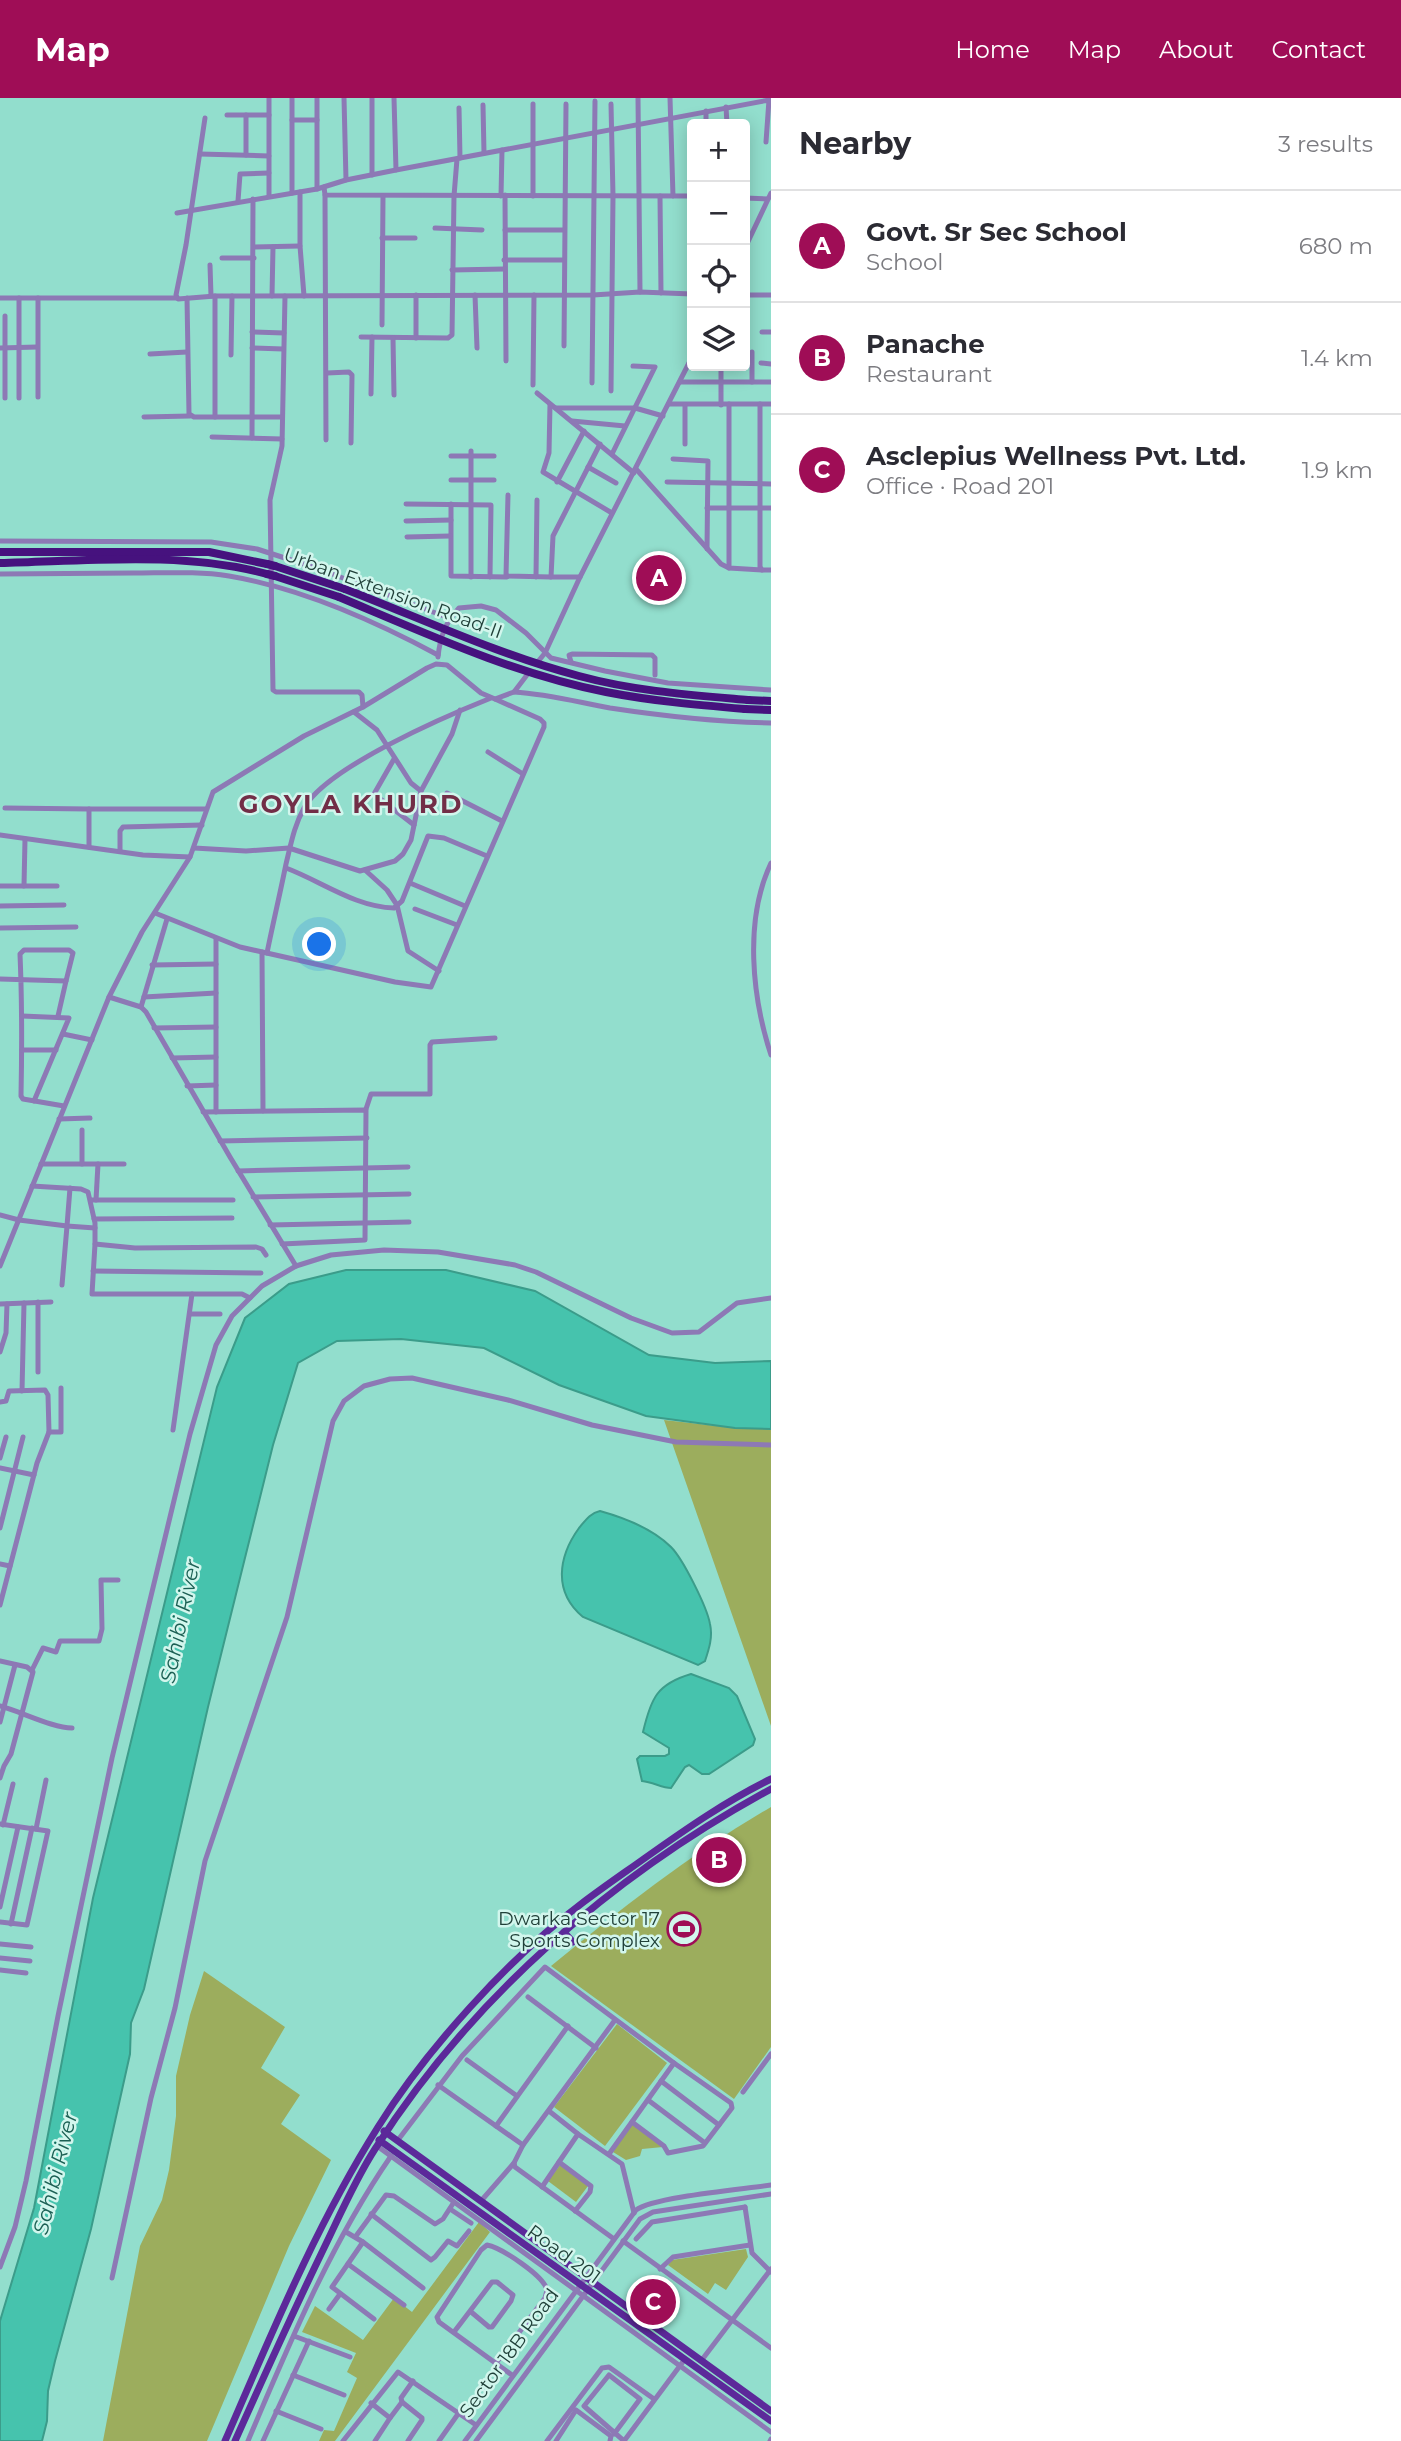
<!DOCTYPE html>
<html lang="en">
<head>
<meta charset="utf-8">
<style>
  body { margin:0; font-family:Montserrat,sans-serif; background:#f7f7f7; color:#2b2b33 }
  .controls { position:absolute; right:21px; top:21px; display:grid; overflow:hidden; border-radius:7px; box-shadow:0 4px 18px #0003 }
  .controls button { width:63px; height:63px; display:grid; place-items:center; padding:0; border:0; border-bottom:2px solid #e1e1e2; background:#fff; color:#2b2b33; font:35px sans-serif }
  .you { position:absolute; left:320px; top:847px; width:24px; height:24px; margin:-18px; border:5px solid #fff; border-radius:50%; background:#1a73e8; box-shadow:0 0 0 10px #1a73e833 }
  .badge { display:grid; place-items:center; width:46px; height:46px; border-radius:50%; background:#9f0d56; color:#fff; font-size:23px; font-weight:700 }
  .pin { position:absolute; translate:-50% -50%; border:4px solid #fff; box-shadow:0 2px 7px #0006 }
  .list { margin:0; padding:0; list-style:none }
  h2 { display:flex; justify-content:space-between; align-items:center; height:91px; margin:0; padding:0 28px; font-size:30px }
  h2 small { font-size:23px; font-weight:400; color:#7c7c81 }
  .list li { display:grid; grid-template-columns:46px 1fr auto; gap:21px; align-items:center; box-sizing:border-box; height:112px; padding:0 28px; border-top:2px solid #e1e1e2 }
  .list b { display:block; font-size:26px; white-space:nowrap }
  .list p { margin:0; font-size:23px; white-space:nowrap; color:#7c7c81 }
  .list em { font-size:23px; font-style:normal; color:#7c7c81 }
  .icon { flex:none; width:38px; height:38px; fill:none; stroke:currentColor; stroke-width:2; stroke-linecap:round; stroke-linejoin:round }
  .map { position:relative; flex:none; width:771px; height:2343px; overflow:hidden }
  header { display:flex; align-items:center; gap:42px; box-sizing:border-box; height:98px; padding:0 35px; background:#9f0d56; color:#fff }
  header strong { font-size:33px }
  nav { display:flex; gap:38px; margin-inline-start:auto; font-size:24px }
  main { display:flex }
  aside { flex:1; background:#fff }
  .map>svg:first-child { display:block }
  .green { fill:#9cad5d }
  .water { fill:#46c3ad; stroke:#3b9c8a; stroke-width:2 }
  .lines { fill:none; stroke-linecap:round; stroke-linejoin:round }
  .minor { stroke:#8d79b5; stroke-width:5 }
  .major { stroke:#5c299a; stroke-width:7 }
  .highway { stroke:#46127e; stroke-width:8 }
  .highway-bridge { stroke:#46127e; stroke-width:8 }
  .labels { text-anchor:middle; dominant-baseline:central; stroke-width:5; stroke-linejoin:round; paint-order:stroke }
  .street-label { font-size:19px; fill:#204039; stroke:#d2f6ed }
  .poi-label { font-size:19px; fill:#204039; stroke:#d2f6ed; text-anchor:end }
  .water-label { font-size:21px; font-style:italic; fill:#1c6054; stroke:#d2f6ed }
  .district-label { font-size:26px; font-weight:bold; letter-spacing:2px; fill:#722e47; stroke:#d2f6ed }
</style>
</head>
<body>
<header>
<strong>Map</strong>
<nav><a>Home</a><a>Map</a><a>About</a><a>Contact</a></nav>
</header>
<main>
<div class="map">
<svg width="771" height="2343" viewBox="0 0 771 2343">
  <rect width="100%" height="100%" fill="#92decd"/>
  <g class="green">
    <path d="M664 1322 735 1330 771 1331V1628Z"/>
    <path d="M771 1709V1949L734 2001 551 1868C622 1810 692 1755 771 1709Z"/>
    <path d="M204 1873 285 1929 261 1970 300 1997 281 2026 331 2062 289 2148 207 2343H103L140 2148 162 2102 169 2072 176 2018V1978L190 1917Z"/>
    <path d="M617 1926 667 1965 605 2048 554 2009Z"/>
    <path d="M632 2026 663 2049 642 2051 640 2058 626 2062 613 2054Z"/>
    <path d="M560 2067 588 2088 576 2104 548 2083Z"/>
    <path d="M479 2124 490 2134 335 2343H319L324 2332 334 2333 357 2280 347 2274 356 2255 302 2234 315 2208 363 2242 394 2200 412 2214Z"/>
    <path d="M746 2151 748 2159 726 2192 715 2185 708 2196 668 2167 672 2162Z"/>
  </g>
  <g class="water">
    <path d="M346 1172H446L535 1193 649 1257 715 1265 771 1263V1331L735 1330 646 1318 559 1287 484 1250 401 1241 337 1243 298 1265 273 1347 208 1609 144 1891 131 1925 130 1956 91 2131 55 2263 48 2293 47 2323 42 2343H0V2223L34 2110 93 1800 217 1289 245 1220 289 1186Z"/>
    <path d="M600 1413C625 1420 652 1430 671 1449 683 1461 707 1509 710 1526 713 1539 709 1551 705 1563L698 1567 583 1519C553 1494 558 1459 579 1430 585 1423 590 1415 600 1413Z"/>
    <path d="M691 1576 729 1590 737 1598 755 1641 753 1647 709 1676H702L689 1667 685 1669 671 1690C662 1690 653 1684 642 1683L637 1661 640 1658H665L669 1656V1650L643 1634C651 1600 657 1586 691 1576Z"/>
  </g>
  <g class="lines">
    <g class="minor">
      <path d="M292 0V95"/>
      <path d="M317 0V91"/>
      <path d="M344 0 346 82"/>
      <path d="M394 0 396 72"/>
      <path d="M638 0 640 194"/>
      <path d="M670 0 673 98"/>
      <path d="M483 7 484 55"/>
      <path d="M726 9 727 26"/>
      <path d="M459 10 460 60"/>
      <path d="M706 13V26"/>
      <path d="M227 17H269"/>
      <path d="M205 20 186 147 176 197 178 201 215 198 593 197 640 194 692 196"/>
      <path d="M292 22H317"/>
      <path d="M200 56 269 58"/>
      <path d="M246 57V17"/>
      <path d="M372 77V0"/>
      <path d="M324 89 325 97 692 98"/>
      <path d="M300 94V148L304 198"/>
      <path d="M325 97 326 342"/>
      <path d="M505 97 506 263"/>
      <path d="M269 98V0"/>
      <path d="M501 98 502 52"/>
      <path d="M533 98V6"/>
      <path d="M660 98 661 195"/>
      <path d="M745 100 768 101"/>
      <path d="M238 103 240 76 269 75"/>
      <path d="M177 115 317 91 346 82 396 72 769 2 766 44"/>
      <path d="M435 130 482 132"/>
      <path d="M505 132H564"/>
      <path d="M382 140H415"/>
      <path d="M254 149 300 148"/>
      <path d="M745 150 771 95"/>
      <path d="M222 160H254"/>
      <path d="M504 162H564"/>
      <path d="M210 167 211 198"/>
      <path d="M452 172 504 171"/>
      <path d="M691 196 692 133"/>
      <path d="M416 197V240"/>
      <path d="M475 197 477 250"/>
      <path d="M745 197H771"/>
      <path d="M215 198V319"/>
      <path d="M272 198 273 149"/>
      <path d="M285 198 282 348 270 402 273 592 276 594H359L362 597 363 609"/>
      <path d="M0 200H176"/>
      <path d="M19 200V300"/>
      <path d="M187 200 189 316 194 319H281"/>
      <path d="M382 227 383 98"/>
      <path d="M252 234 284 235"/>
      <path d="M762 234H771"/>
      <path d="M361 239 448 240 452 237 454 98 457 61"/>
      <path d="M393 240 394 297"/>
      <path d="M564 248 566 6"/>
      <path d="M0 250 37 249"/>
      <path d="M252 250 283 251"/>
      <path d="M150 256 187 254"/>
      <path d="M231 257 232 198"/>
      <path d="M761 265 771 266"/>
      <path d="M327 275 349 274 352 277 351 345"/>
      <path d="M680 284H752V254"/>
      <path d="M752 284H771"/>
      <path d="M592 285 595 3"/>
      <path d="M533 287 534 197"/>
      <path d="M611 293 613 98 611 6"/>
      <path d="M537 295 634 375"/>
      <path d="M371 296 372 239"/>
      <path d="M38 299V200"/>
      <path d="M5 300V218"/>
      <path d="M550 306 549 355 543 374 612 415"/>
      <path d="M669 306H771"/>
      <path d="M760 306V469L762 472H771"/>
      <path d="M721 307V268"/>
      <path d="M556 310H635L663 318"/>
      <path d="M144 319 190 318"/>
      <path d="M572 323 625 328"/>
      <path d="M212 339 282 341"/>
      <path d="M252 340 253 101"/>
      <path d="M685 346V307"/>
      <path d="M612 356 655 269 633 268"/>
      <path d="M451 358H494"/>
      <path d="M673 361 708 363 707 451"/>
      <path d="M588 369 616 385"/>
      <path d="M636 371 721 466 729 470 762 472"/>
      <path d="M451 382H494"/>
      <path d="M557 384 584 333"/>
      <path d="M667 384 771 386"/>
      <path d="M508 397 506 478 551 479"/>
      <path d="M406 406 491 407 490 479"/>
      <path d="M451 406V478L507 479"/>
      <path d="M707 410H771"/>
      <path d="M406 423 451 422"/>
      <path d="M407 439 450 438"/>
      <path d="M0 443 211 444 257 451 319 471 449 520"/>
      <path d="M729 470V306"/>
      <path d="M0 476C44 476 89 475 133 475 165 475 198 473 229 478 300 490 375 523 438 557"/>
      <path d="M471 479V353"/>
      <path d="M536 479 537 402"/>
      <path d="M580 479H551L553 438 600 346"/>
      <path d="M438 559C440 539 445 525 459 510L481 508 496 512 526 535 551 560 605 573 668 585 771 592"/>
      <path d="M571 564 569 557 572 556 652 557 655 560V577"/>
      <path d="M536 566 545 555 580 479 692 259"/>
      <path d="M514 594C548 596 577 604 610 610 663 618 718 624 771 625"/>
      <path d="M354 614 377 632 411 685 421 693"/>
      <path d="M488 654 523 676"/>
      <path d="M394 661 374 696 414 727"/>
      <path d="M447 695 502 723"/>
      <path d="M5 710 89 711"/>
      <path d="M0 737 143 757 190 759"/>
      <path d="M89 749V711H206"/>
      <path d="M194 750 246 753 289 750 360 773 395 763 403 756 411 742 421 693 452 636 460 612"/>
      <path d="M120 753V733L123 729 202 727"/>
      <path d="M771 765C744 822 752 899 771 957"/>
      <path d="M286 770C321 783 355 809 394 810L402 803 428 738 444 740 487 758"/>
      <path d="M365 772 387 792 397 807 408 853 439 873"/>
      <path d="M410 785 465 808"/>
      <path d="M0 788H57"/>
      <path d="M24 788 25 741"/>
      <path d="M0 808 64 807"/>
      <path d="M415 811 457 827"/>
      <path d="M155 815 240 849 395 884 431 889 544 629V625L540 621 495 601"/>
      <path d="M0 830 76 829"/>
      <path d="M262 854 263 1013"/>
      <path d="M267 855C273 825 280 796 286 766 291 746 294 728 304 710 327 669 446 618 491 600"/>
      <path d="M152 867 216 866"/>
      <path d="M0 881 66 883 73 855 69 852H24L20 856C22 903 22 950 21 998L23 1001 64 1008"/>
      <path d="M109 899 141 909 146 914 230 1059 296 1168"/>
      <path d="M144 899 216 895"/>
      <path d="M141 909 167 821"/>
      <path d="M22 918 69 920 34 1003"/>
      <path d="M58 918 66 883"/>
      <path d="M154 930 216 929"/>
      <path d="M63 936 92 942"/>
      <path d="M22 952H56"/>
      <path d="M172 960 216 959"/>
      <path d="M187 988 216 987"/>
      <path d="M366 1011 371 996H430V947L432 944 495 940"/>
      <path d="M203 1014 366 1012 365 1142 282 1146"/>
      <path d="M216 1014V841"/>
      <path d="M59 1021 90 1020"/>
      <path d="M220 1043 367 1040"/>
      <path d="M41 1066H124"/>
      <path d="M82 1066V1032"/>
      <path d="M238 1073 408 1069"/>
      <path d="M32 1088 81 1091 88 1094 95 1125V1146L135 1150 256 1149 262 1151 266 1157"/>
      <path d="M70 1090 67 1128 95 1130"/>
      <path d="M253 1099 409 1096"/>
      <path d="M91 1102H233"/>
      <path d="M96 1102 98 1066"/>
      <path d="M0 1117 19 1122 67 1128 62 1187"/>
      <path d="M94 1121 232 1120"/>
      <path d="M270 1127 409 1124"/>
      <path d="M95 1146 92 1196H242L250 1200"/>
      <path d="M0 1168 109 899 142 834 190 759 213 694 304 638 363 609 427 570 436 566 447 567 481 595 495 601 514 594 530 573"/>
      <path d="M93 1173 261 1175"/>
      <path d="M38 1204V1274"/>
      <path d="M0 1206 51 1204"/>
      <path d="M190 1216H220"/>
      <path d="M0 1254 6 1235 7 1206"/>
      <path d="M22 1293 24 1205"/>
      <path d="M0 1304 6 1303 9 1293 45 1292 48 1297 49 1334H61V1290"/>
      <path d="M173 1332 192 1196"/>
      <path d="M0 1360 6 1339"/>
      <path d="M0 1370 34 1377"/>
      <path d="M0 1430 23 1339"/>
      <path d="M0 1466 10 1468"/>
      <path d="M0 1507 37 1365 49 1334"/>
      <path d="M0 1563 27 1569 33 1574 11 1656 4 1668 0 1680"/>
      <path d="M32 1572 43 1550 56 1554 60 1543H99L102 1531 101 1482H118"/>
      <path d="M0 1608C22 1614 53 1630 72 1630"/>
      <path d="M0 1624 15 1567"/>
      <path d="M0 1726 48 1733 27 1827 0 1824"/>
      <path d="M3 1727 13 1686"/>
      <path d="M36 1731 46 1682"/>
      <path d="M0 1809 18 1729"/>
      <path d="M11 1826 32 1730"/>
      <path d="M0 1846 31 1849"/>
      <path d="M0 1860 30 1863"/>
      <path d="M0 1872 26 1875"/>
      <path d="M528 1899 596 1950"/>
      <path d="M467 1962 517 1998"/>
      <path d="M661 1983 719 2027"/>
      <path d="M438 1987 523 2047"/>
      <path d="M743 1994 771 1956"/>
      <path d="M648 2002 705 2045"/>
      <path d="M632 2024 664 2048 668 2055 703 2048 732 2010 731 2005 674 1965"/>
      <path d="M496 2028 568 1928"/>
      <path d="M578 2036 622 2066 634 2115"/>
      <path d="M398 2042 462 1958 545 1869 674 1965 609 2056"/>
      <path d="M377 2048 771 2334"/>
      <path d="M559 2064 591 2088 590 2094 575 2113"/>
      <path d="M542 2089 578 2036 549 2013"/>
      <path d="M481 2103 514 2065"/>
      <path d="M745 2109 752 2155 771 2174"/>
      <path d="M450 2111 471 2125"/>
      <path d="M371 2116 431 2162 435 2159 448 2143 457 2148 469 2133"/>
      <path d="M346 2134 363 2144 423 2190"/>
      <path d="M356 2138 386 2097 394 2098 435 2126 443 2121 454 2104"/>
      <path d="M614 2141 515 2069 514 2065 523 2047 615 1922"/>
      <path d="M636 2141 652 2124 745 2109"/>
      <path d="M623 2143 771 2250"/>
      <path d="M363 2144 332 2189 374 2221"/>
      <path d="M348 2166 404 2207"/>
      <path d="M0 2169 15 2129 26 2083 58 1918 112 1660 190 1336 216 1247 232 1218 262 1188 296 1168 331 1157 384 1152 438 1154 515 1167 536 1174 631 1220 672 1235 699 1234 737 1205 771 1200"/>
      <path d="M660 2171 673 2159 750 2147"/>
      <path d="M112 2180 151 2000 175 1910 205 1763 287 1519 333 1323 344 1303 364 1288 390 1281 412 1280 508 1302 592 1327 676 1344 771 1347"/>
      <path d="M329 2211 340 2196"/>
      <path d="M454 2234 470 2213 489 2229H492L511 2203 513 2197 497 2184H492L470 2213"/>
      <path d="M294 2238 350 2259"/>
      <path d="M701 2263 771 2171"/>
      <path d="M496 2265 545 2200 547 2192C544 2178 502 2150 487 2147L481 2152 437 2219 439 2224 512 2277"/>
      <path d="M293 2277 344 2297"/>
      <path d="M402 2304 401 2300 413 2283"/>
      <path d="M371 2305 390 2320 402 2304 422 2320V2322L408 2343"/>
      <path d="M276 2313 321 2331"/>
      <path d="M614 2336 640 2301 609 2277 584 2308 624 2343"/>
      <path d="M248 2343C289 2246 331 2145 391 2058"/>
      <path d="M263 2343 309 2243"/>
      <path d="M343 2343 398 2274 476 2327"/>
      <path d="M375 2343 390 2320"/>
      <path d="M439 2343 458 2316"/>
      <path d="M465 2343 636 2112C653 2099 745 2091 771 2087"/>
      <path d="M476 2343 640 2121 653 2114 771 2096"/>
      <path d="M547 2343 602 2270 609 2269 654 2301"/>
      <path d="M556 2343 576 2312 611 2338 610 2343"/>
      <path d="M624 2343 685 2261"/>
      <path d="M770 2343 771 2341"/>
    </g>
    <g class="major">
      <path d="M564 1834 573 1844"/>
      <path d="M384 2033 771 2313"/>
      <path d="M379 2042 771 2323"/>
      <path d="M225 2343C271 2237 316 2127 378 2029 426 1952 508 1861 581 1806 602 1790 624 1775 645 1760 686 1731 726 1703 771 1681"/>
      <path d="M235 2343C264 2278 293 2214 324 2150 340 2117 355 2082 375 2051 472 1899 613 1777 771 1691"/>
    </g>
    <g class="highway">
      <path d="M0 454H209L267 466"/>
      <path d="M0 465C88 463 182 453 267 476"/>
      <path d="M275 468 345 491"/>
      <path d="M275 478 339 499"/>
      <path d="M748 602 771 603"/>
      <path d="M745 611 771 612"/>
    </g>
    <g class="highway-bridge">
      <path d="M267 466 275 468"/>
      <path d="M267 476 275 478"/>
      <path d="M345 491C420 520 502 558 579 578 634 593 691 597 748 602"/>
      <path d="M339 499C425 535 514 576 606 594 652 603 698 607 745 611"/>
    </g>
  </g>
  <defs>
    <symbol id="stadium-ring" viewBox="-11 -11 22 22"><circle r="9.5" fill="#d2f6ed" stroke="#9f0d56" stroke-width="1.5"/><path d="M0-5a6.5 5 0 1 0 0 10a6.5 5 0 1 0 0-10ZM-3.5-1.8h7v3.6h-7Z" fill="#9f0d56"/></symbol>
  </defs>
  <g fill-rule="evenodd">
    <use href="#stadium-ring" x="665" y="1812" width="38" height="38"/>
  </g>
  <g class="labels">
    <g class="street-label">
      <text transform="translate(393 495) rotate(20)">Urban Extension Road-II</text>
      <text transform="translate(564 2156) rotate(36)">Road 201</text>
      <text transform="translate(509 2255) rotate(-54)">Sector 18B Road</text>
    </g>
    <g class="poi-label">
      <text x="660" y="1820">Dwarka Sector 17<tspan x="660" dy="22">Sports Complex</tspan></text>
    </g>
    <g class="water-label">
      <text transform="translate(180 1523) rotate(-78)">Sahibi River</text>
      <text transform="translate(55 2075) rotate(-76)">Sahibi River</text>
    </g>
    <g class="district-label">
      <text x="351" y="706">GOYLA KHURD</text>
    </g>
  </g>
</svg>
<div class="controls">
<button>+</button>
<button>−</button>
<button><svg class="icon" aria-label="locate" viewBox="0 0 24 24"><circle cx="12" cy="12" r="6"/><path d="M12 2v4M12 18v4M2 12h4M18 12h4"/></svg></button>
<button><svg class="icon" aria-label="layers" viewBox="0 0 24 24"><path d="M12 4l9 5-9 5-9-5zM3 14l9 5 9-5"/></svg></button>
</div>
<div class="you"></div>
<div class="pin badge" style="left:659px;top:480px">A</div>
<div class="pin badge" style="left:719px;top:1762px">B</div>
<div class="pin badge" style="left:653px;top:2204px">C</div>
</div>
<aside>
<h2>Nearby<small>3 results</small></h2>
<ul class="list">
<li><span class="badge">A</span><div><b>Govt. Sr Sec School</b><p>School</p></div><em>680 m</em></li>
<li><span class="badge">B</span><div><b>Panache</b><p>Restaurant</p></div><em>1.4 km</em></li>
<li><span class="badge">C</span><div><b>Asclepius Wellness Pvt. Ltd.</b><p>Office · Road 201</p></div><em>1.9 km</em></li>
</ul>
</aside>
</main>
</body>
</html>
